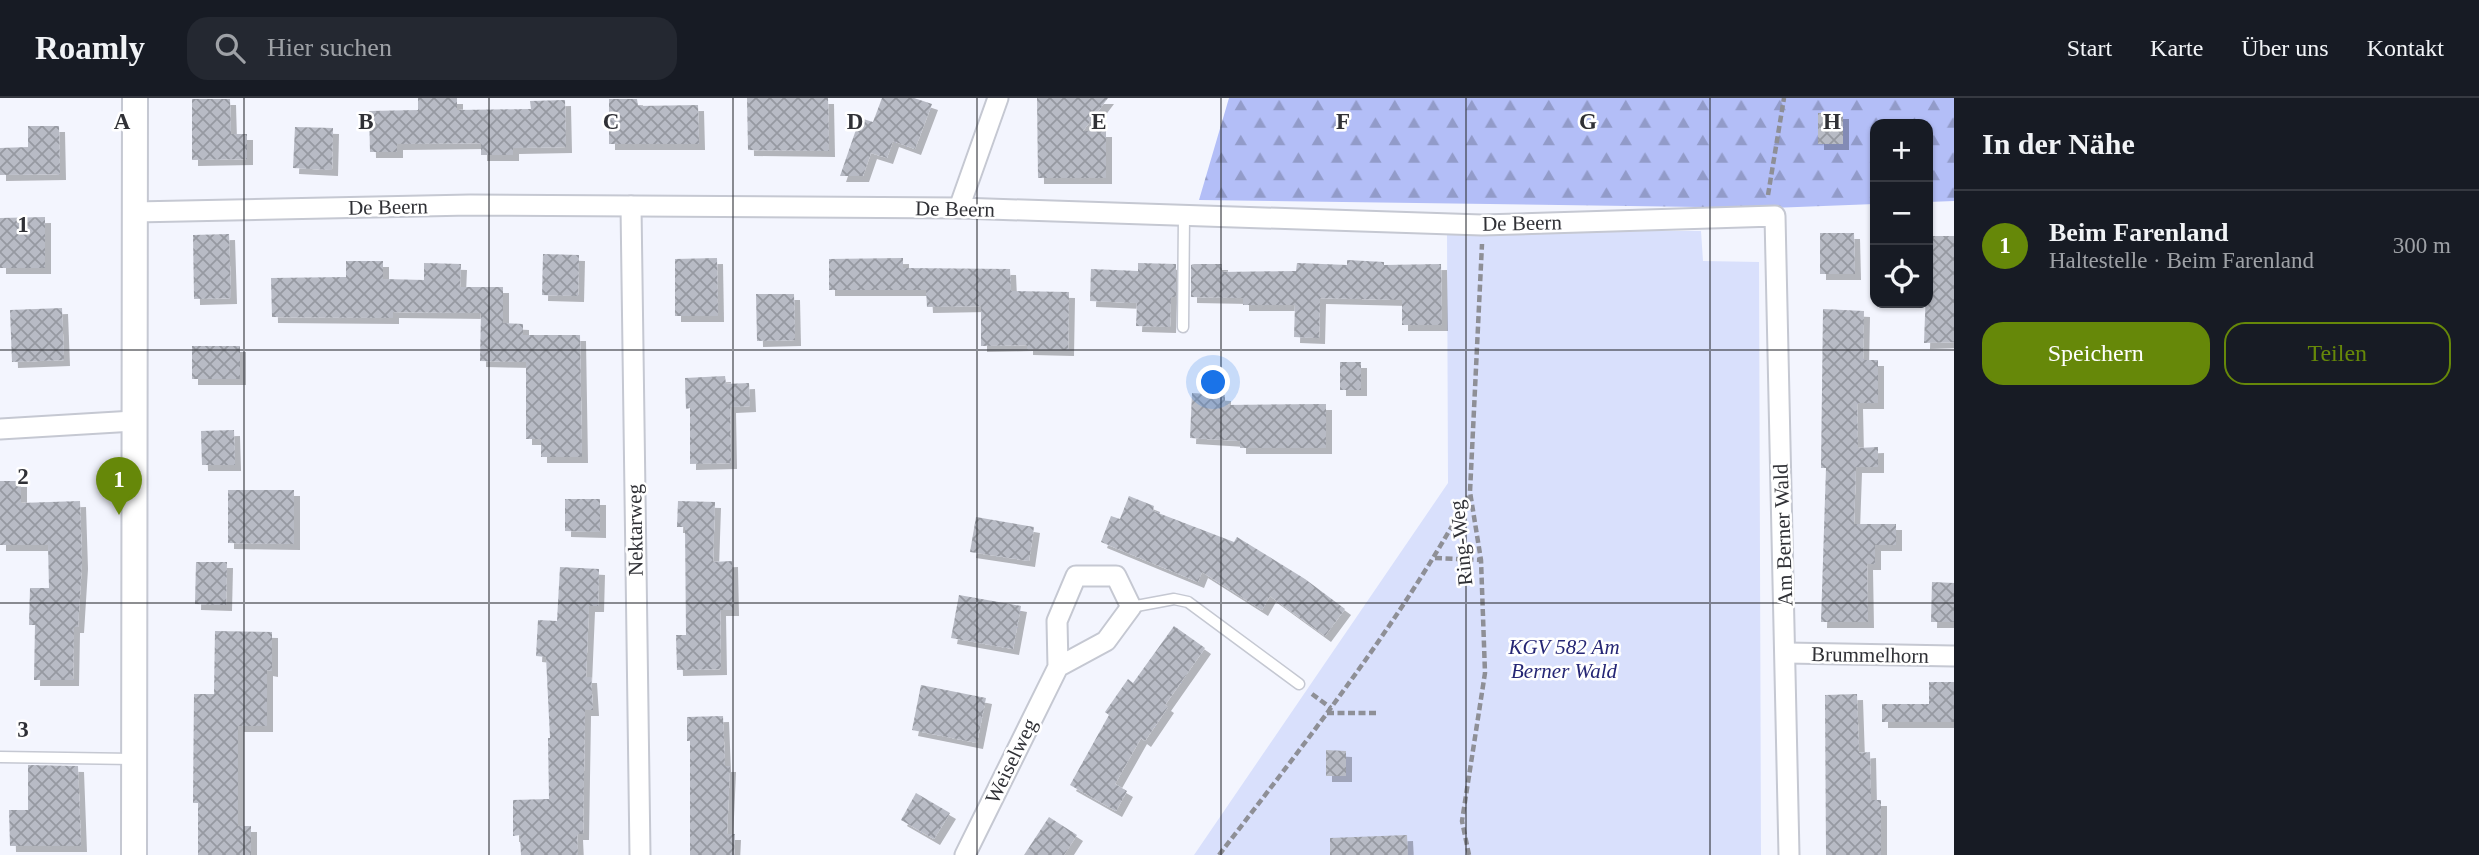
<!DOCTYPE html>
<html lang="de">
<head>
<meta charset="utf-8">
<style>
  body { margin:0; font-family:"Times New Roman",serif; background:#242831; color:#f1f3f6 }
  .controls { position:absolute; right:21px; top:21px; display:grid; overflow:hidden; border-radius:14px; box-shadow:0 2px 5px #0004 }
  .controls button { width:63px; height:63px; display:grid; place-items:center; padding:0; border:0; border-bottom:2px solid #363941; background:#171b24; color:#f1f3f6; font:35px sans-serif }
  .you { position:absolute; left:1214px; top:285px; width:24px; height:24px; margin:-18px; border:5px solid #fff; border-radius:50%; background:#1a73e8; box-shadow:0 0 0 10px #1a73e833 }
  .badge { display:grid; place-items:center; width:46px; height:46px; border-radius:50%; background:#668809; color:#fff; font-size:23px; font-weight:700 }
  .pin { position:absolute; translate:-50% -58px; filter:drop-shadow(0 2px 4px #0008) }
  .pin::after { content:''; position:absolute; top:37px; width:24px; height:21px; background:inherit; clip-path:polygon(0 0,100% 0,50% 100%) }
  .list { margin:0; padding:0; list-style:none }
  h2 { display:flex; justify-content:space-between; align-items:center; height:91px; margin:0; padding:0 28px; font-size:30px }
  h2 small { font-size:23px; font-weight:400; color:#9ea1a6 }
  .list li { display:grid; grid-template-columns:46px 1fr auto; gap:21px; align-items:center; box-sizing:border-box; height:112px; padding:0 28px; border-top:2px solid #363941 }
  .list b { display:block; font-size:26px; white-space:nowrap }
  .list p { margin:0; font-size:23px; white-space:nowrap; color:#9ea1a6 }
  .list em { font-size:23px; font-style:normal; color:#9ea1a6 }
  .actions { display:flex; gap:14px; padding:21px 28px }
  .actions a { flex:1; padding:16px 0; border:2px solid #668809; border-radius:21px; text-align:center; font-size:24px; color:#668809 }
  .actions .main { background:#668809; color:#fff }
  .icon { flex:none; width:38px; height:38px; fill:none; stroke:currentColor; stroke-width:2; stroke-linecap:round; stroke-linejoin:round }
  .map { position:relative; flex:none; width:1954px; height:757px; overflow:hidden }
  header { display:flex; align-items:center; gap:42px; box-sizing:border-box; height:98px; padding:0 35px; background:#171b24; border-bottom:2px solid #363941 }
  header strong { font-size:33px }
  nav { display:flex; gap:38px; margin-inline-start:auto; font-size:24px }
  .search { width:490px; height:63px; background:#242831; display:flex; align-items:center; gap:18px; box-sizing:border-box; padding:0 24px; border-radius:21px; color:#9ea1a6; font-size:26px }
  main { display:flex }
  aside { flex:1; background:#171b24 }
  .map>svg:first-child { display:block }
  .forest { fill:url(#forest-firs) }
  .garden { fill:#d9e0fc }
  .building { fill:url(#building-cross-hatch); filter:url(#shadow) }
  .lines { fill:none; stroke-linecap:round; stroke-linejoin:round }
  .service-casing { stroke:#c5c8d2; stroke-width:13 }
  .minor-casing { stroke:#c5c8d2; stroke-width:23 }
  .tertiary-casing { stroke:#c5c8d2; stroke-width:28 }
  .path { stroke:#8e8f96; stroke-width:4.5; stroke-dasharray:7 3.5; stroke-linecap:butt }
  .service { stroke:#fff; stroke-width:10 }
  .minor { stroke:#fff; stroke-width:19 }
  .tertiary { stroke:#fff; stroke-width:24 }
  .grid { fill:none; stroke:#303136; stroke-width:2; stroke-opacity:0.55 }
  .labels { text-anchor:middle; dominant-baseline:central; stroke-width:5; stroke-linejoin:round; paint-order:stroke }
  .street-label { font-size:21px; fill:#303136; stroke:#fff }
  .park-label { font-size:21px; font-style:italic; fill:#252675; stroke:#fff }
  .grid-label { font-size:23px; text-anchor:middle; font-weight:bold; fill:#303136; stroke:#fff; stroke-width:5; stroke-linejoin:round; paint-order:stroke }
</style>
</head>
<body>
<header>
<strong>Roamly</strong>
<div class="search"><svg class="icon" aria-label="search" viewBox="0 0 24 24"><circle cx="10" cy="10" r="6"/><path d="M15 15l6 6"/></svg>Hier suchen</div>
<nav><a>Start</a><a>Karte</a><a>Über uns</a><a>Kontakt</a></nav>
</header>
<main>
<div class="map">
<svg width="1954" height="757" viewBox="0 0 1954 757">
  <defs>
    <pattern id="forest-firs" width="22" height="20" patternUnits="userSpaceOnUse" patternTransform="scale(1.75)"><rect width="22" height="20" fill="#b3bef7"/><path d="M5 1l3.5 6h-7zM16 11l3.5 6h-7z" fill="#929bc9"/></pattern>
    <pattern id="building-cross-hatch" width="8" height="8" patternUnits="userSpaceOnUse" patternTransform="scale(1.75)"><rect width="8" height="8" fill="#b8bbc5"/><path d="M0 0l8 8M0 8l8-8" fill="none" stroke="#9699a1"/></pattern>
    <filter id="shadow"><feDropShadow dx="6" dy="6" stdDeviation="0" flood-color="#0004"/></filter>
  </defs>
  <rect width="100%" height="100%" fill="#f3f5fe"/>
  <path class="forest" d="M1229 0H1954V103L1928 104V26H1875V106L1769 110 1199 102Z"/>
  <path class="garden" d="M1447 133H1701L1703 163 1759 164 1761 757H1194L1448 385Z"/>
  <g class="building">
    <path d="M418 0H457V12L531 11 530 3 565 2 566 49 513 50V57H481V45L397 46V54H370L369 13 418 12Z"/>
    <path d="M747 0H828L829 53 748 52Z"/>
    <path d="M882 0H914L932 6 915 51 893 43 887 60 871 55 863 78H840L860 20 873 24Z"/>
    <path d="M1037 0H1108L1083 33H1106V80H1038Z"/>
    <path d="M192 1H230L231 36H247V61L192 62Z"/>
    <path d="M609 1H637L638 8 698 7 699 46H609Z"/>
    <rect x="1818" y="15" width="25" height="31"/>
    <path d="M28 28H59L60 76 0 77V50L28 49Z"/>
    <path d="M295 29 333 30 332 72 293 70Z"/>
    <path d="M45 119V170H0V120Z"/>
    <path d="M1820 135H1854L1855 176H1820Z"/>
    <path d="M229 136 231 200 194 201 193 137Z"/>
    <path d="M1928 138H1954V244L1924 245Z"/>
    <path d="M543 156 579 157 578 198 542 197Z"/>
    <path d="M717 160 718 218H675V161Z"/>
    <path d="M903 160V170L1010 171 1011 193 1069 194 1068 252 1027 251V247L981 248V208L927 209 926 192H829V161Z"/>
    <path d="M1347 162 1384 164V167L1441 166 1442 227H1402V202L1320 200 1319 240 1294 239 1295 207H1243V200L1191 199V167L1194 166H1222V174L1296 173 1297 165 1347 167Z"/>
    <path d="M346 163H383V181L424 182V165L461 166 460 189H503V225L523 226V237H580L582 359H541V341H526V264L480 263 481 215 393 214V220L272 219 271 180 346 179Z"/>
    <path d="M1138 165 1176 166V199H1171L1170 229 1136 228 1137 205 1090 203 1091 171 1138 173Z"/>
    <path d="M756 196H794L795 242 757 243Z"/>
    <path d="M62 210 64 262 12 264 10 212Z"/>
    <path d="M1823 211 1864 213 1863 262H1878V305H1857L1858 350 1878 349V369H1856L1854 426H1896V447H1875V466H1867L1868 524H1821L1826 370H1821Z"/>
    <rect x="192" y="248" width="48" height="33"/>
    <rect x="1340" y="264" width="21" height="28"/>
    <path d="M725 278 726 286 749 285 750 308 730 309 731 365 690 366V310L686 311 685 280Z"/>
    <path d="M1192 295 1225 297V307L1326 306V350H1240V343L1190 340Z"/>
    <path d="M234 332 235 367H202L201 333Z"/>
    <path d="M0 383H21V405L80 403 82 465 78 529H74L73 582H34L35 527H29L30 490H49L48 447H0Z"/>
    <path d="M228 392H294V446L228 445Z"/>
    <path d="M1129 398 1154 408 1153 413 1234 444 1237 439 1305 481 1345 511 1325 538 1270 498 1262 512 1202 474 1198 484 1101 444 1111 418 1120 421Z"/>
    <path d="M565 401H600V434L565 433Z"/>
    <path d="M678 403 715 404 713 464 732 463 733 512H720L721 571 677 572 676 537H686L685 429H677Z"/>
    <path d="M976 419 1034 429 1029 463 970 454Z"/>
    <path d="M196 464H227L226 507 195 506Z"/>
    <path d="M560 469 599 471 598 508H589L586 579H591L593 612H585L583 736H577L578 757H521L520 737 513 738V702L549 701 548 640H550L546 559 536 558 538 522 557 523Z"/>
    <path d="M1932 484 1954 485V524H1931Z"/>
    <path d="M959 497 1021 508 1013 551 951 540Z"/>
    <path d="M1174 528 1205 550 1165 607 1168 609 1145 643 1141 640 1115 686 1127 693 1116 713 1070 687 1109 617 1105 614 1128 581 1133 585Z"/>
    <path d="M215 533 272 534V573L267 572V628H238V728H251V757H198V705H193L194 596H214Z"/>
    <path d="M1929 584H1954V624H1882V606H1929Z"/>
    <path d="M921 587 986 600 977 645 912 632Z"/>
    <path d="M1857 596 1859 655 1870 654 1871 702H1881V757H1826L1825 597Z"/>
    <path d="M723 618 725 668H730L727 736H735L734 757H690V643H687V619Z"/>
    <path d="M1326 652 1346 653V678H1326Z"/>
    <path d="M28 667 78 668 81 748H10L9 712H28Z"/>
    <path d="M916 695 950 715 934 741 901 722Z"/>
    <path d="M1049 719 1077 737 1064 757H1024Z"/>
    <path d="M1407 737 1408 757H1330V740Z"/>
  </g>
  <g class="lines">
    <defs>
      <g id="service">
        <path d="M1183 229 1184 117"/>
        <path d="M1131 509 1174 501 1188 504 1299 586"/>
        <path d="M0 659 133 661"/>
      </g>
      <g id="minor">
        <path d="M631 108 640 757"/>
        <path d="M959 110 998 0"/>
        <path d="M135 114 470 107 959 110 1482 127 1775 118 1789 757"/>
        <path d="M0 331 134 323"/>
        <path d="M1787 555 1954 558"/>
        <path d="M965 757 1058 569 1057 523 1076 478H1116L1131 509 1106 543 1058 569"/>
      </g>
      <path id="tertiary" d="M134 757 135 0"/>
    </defs>
    <use href="#service" class="service-casing"/>
    <use href="#minor" class="minor-casing"/>
    <use href="#tertiary" class="tertiary-casing"/>
    <g class="path">
      <path d="M1768 97 1784 0"/>
      <path d="M1435 460 1481 462"/>
      <path d="M1312 596 1331 610"/>
      <path d="M1327 615H1378"/>
      <path d="M1219 757C1308 641 1400 525 1470 396"/>
      <path d="M1469 757 1462 723 1485 575 1481 462 1470 394 1482 146"/>
    </g>
    <use href="#service" class="service"/>
    <use href="#minor" class="minor"/>
    <use href="#tertiary" class="tertiary"/>
  </g>
  <path class="grid" d="M244 0V757M489 0V757M733 0V757M977 0V757M1221 0V757M1466 0V757M1710 0V757M0 252H1954M0 505H1954"/>
  <g class="labels">
    <g class="street-label">
      <text transform="translate(388 109) rotate(-1)">De Beern</text>
      <text transform="translate(955 111) rotate(1)">De Beern</text>
      <text transform="translate(1522 125) rotate(-1)">De Beern</text>
      <text transform="translate(635 432) rotate(-91)">Nektarweg</text>
      <text transform="translate(1783 437) rotate(-92)">Am Berner Wald</text>
      <text transform="translate(1461 445) rotate(-96)">Ring-Weg</text>
      <text transform="translate(1870 557) rotate(1)">Brummelhorn</text>
      <text transform="translate(1011 663) rotate(-64)">Weiselweg</text>
    </g>
    <g class="park-label">
      <text x="1564" y="549">KGV 582 Am<tspan x="1564" dy="24">Berner Wald</tspan></text>
    </g>
  </g>
  <g class="grid-label">
    <text x="122" y="31">A</text>
    <text x="366" y="31">B</text>
    <text x="611" y="31">C</text>
    <text x="855" y="31">D</text>
    <text x="1099" y="31">E</text>
    <text x="1343" y="31">F</text>
    <text x="1588" y="31">G</text>
    <text x="1832" y="31">H</text>
    <text x="23" y="134">1</text>
    <text x="23" y="386">2</text>
    <text x="23" y="639">3</text>
  </g>
</svg>
<div class="controls">
<button>+</button>
<button>−</button>
<button><svg class="icon" aria-label="locate" viewBox="0 0 24 24"><circle cx="12" cy="12" r="6"/><path d="M12 2v4M12 18v4M2 12h4M18 12h4"/></svg></button>
</div>
<div class="you"></div>
<div class="pin badge" style="left:119px;top:417px">1</div>
</div>
<aside>
<h2>In der Nähe<small></small></h2>
<ul class="list">
<li><span class="badge">1</span><div><b>Beim Farenland</b><p>Haltestelle · Beim Farenland</p></div><em>300 m</em></li>
</ul>
<div class="actions"><a class="main">Speichern</a><a>Teilen</a></div>
</aside>
</main>
</body>
</html>
